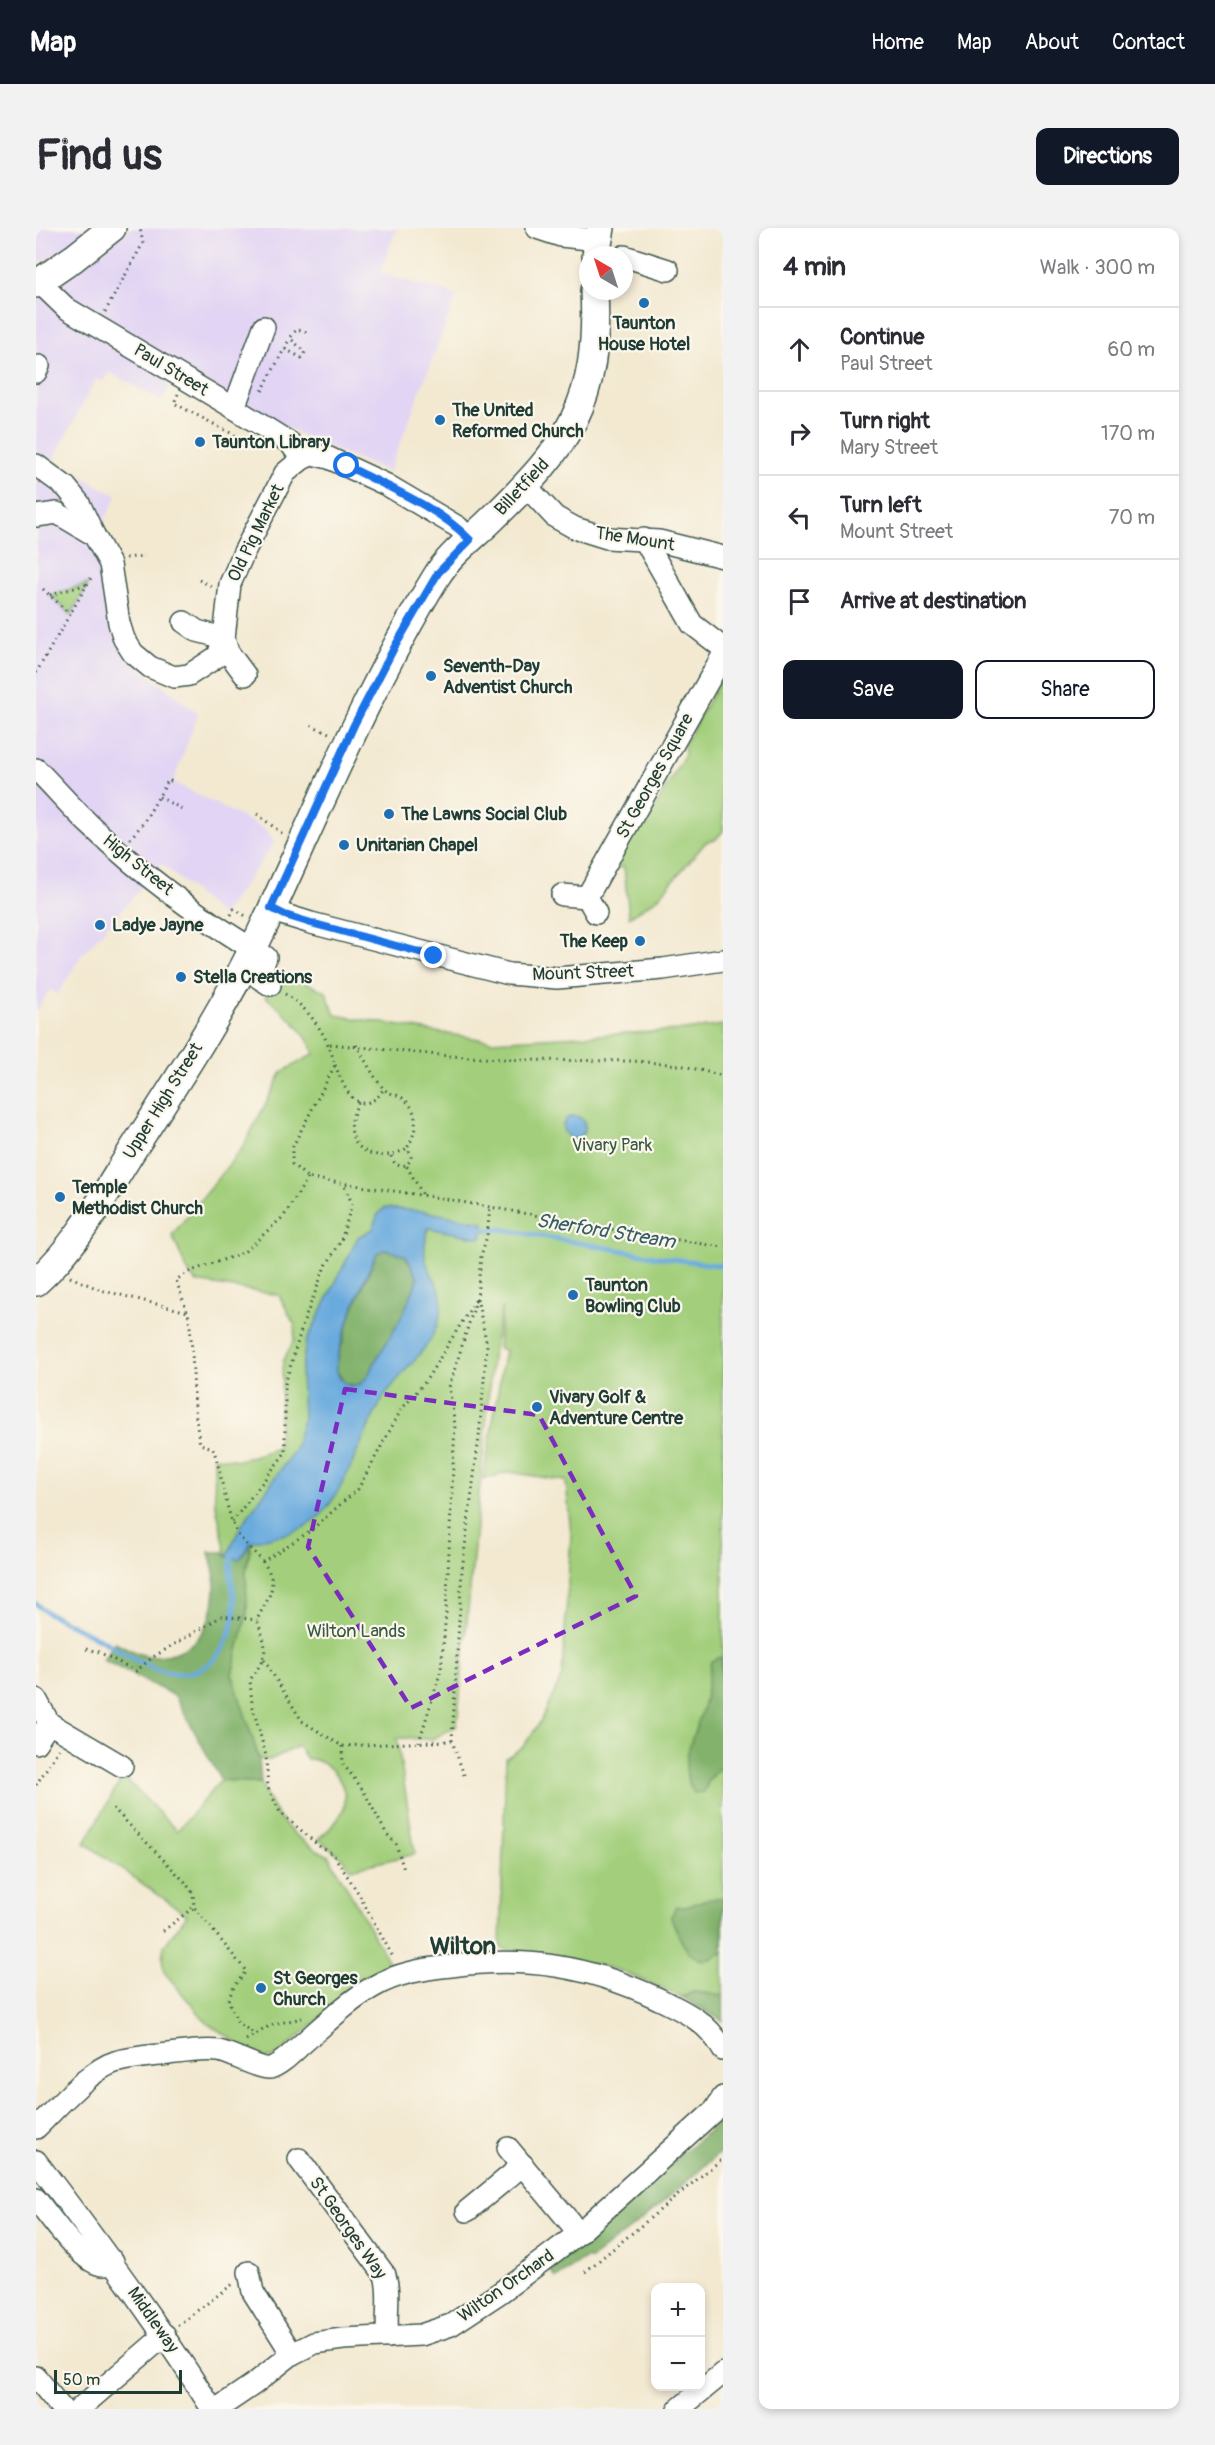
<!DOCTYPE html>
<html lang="en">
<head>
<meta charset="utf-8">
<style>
  body { margin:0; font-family:Pangolin,sans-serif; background:#f2f2f3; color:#2b2b33 }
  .controls { position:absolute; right:18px; bottom:18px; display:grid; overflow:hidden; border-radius:12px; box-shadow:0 3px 9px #0003 }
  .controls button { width:54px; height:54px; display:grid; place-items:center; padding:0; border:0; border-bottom:2px solid #e1e1e2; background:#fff; color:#2b2b33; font:30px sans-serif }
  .compass { position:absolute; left:543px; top:18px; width:54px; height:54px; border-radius:50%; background:#fff; box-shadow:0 3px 9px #0003; rotate:321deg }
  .scale { position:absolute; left:18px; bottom:15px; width:128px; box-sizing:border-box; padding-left:6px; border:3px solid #1f3d34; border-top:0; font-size:16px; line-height:21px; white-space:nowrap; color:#1f3d34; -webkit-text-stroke:4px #fbf7ec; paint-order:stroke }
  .stop { position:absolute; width:18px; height:18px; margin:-14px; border:4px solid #1a73e8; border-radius:50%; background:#fff }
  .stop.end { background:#1a73e8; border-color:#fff; box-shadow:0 2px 6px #0008 }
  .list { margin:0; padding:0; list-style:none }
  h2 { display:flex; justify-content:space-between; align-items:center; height:78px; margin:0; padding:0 24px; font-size:26px }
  h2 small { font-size:20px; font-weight:400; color:#7c7c81 }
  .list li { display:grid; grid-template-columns:39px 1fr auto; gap:18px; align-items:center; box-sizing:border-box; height:84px; padding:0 24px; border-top:2px solid #e1e1e2 }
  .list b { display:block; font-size:22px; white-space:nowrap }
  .list p { margin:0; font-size:20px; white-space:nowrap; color:#7c7c81 }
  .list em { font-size:20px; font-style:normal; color:#7c7c81 }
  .actions { display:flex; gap:12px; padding:18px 24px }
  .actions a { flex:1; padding:14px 0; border:2px solid #111827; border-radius:12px; text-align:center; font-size:21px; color:#111827 }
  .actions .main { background:#111827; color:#fff }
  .icon { flex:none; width:33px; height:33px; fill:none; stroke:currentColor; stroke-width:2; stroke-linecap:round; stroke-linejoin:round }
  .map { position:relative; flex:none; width:687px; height:2181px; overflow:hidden; border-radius:12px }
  header { display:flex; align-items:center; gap:36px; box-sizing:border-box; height:84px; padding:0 30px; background:#111827; color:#fff }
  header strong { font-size:28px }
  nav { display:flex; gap:33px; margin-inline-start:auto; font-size:21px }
  .intro { display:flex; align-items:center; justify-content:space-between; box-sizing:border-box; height:144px; padding:0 36px }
  h1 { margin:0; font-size:42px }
  .button { padding:15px 27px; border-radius:12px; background:#111827; color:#fff; font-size:21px; font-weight:700 }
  main { display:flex; gap:36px; padding:0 36px }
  aside { flex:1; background:#fff; border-radius:12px; box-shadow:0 3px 9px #0003 }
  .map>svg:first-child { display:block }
  .built { fill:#e1d4f4 }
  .green { fill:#a3cf7c; stroke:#618658; stroke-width:1.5 }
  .forest { fill:#82b26c; stroke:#507850; stroke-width:1.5 }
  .water { fill:#6babde; stroke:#457489; stroke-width:1.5; fill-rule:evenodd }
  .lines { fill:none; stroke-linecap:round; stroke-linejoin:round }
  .stream { stroke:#6babde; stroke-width:5 }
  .minor-casing { stroke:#3f574c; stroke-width:24 }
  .major-casing { stroke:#3f574c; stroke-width:30 }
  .path { stroke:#3f574c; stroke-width:3; stroke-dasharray:1.5 4.5; stroke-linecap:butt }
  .minor { stroke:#fff; stroke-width:21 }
  .major { stroke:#fff; stroke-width:27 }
  .route { stroke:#1a73e8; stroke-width:8 }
  .marked { fill:none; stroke:#7b2cbf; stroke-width:4.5; stroke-dasharray:12 8; stroke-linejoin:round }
  .poi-dot { fill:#1f6fb2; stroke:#fbf7ec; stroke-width:2 }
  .labels { text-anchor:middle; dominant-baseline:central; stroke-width:4.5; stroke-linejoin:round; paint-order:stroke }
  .poi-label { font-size:18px; font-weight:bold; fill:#1f3d34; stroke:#fbf7ec; text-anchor:start }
  .street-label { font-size:18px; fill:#1f3d34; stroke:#fbf7ec }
  .park-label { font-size:18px; fill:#395a42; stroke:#fbf7ec }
  .water-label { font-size:20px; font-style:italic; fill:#365e67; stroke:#fbf7ec }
  .district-label { font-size:24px; font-weight:bold; fill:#1f3d34; stroke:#fbf7ec }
</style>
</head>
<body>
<header>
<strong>Map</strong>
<nav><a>Home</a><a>Map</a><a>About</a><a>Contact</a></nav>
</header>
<div class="intro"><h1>Find us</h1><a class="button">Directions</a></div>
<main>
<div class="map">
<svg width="687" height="2181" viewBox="0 0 687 2181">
  <rect width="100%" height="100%" fill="#fbf7ec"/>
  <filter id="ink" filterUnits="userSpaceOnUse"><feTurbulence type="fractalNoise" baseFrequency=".0167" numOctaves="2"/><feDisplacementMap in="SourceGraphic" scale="12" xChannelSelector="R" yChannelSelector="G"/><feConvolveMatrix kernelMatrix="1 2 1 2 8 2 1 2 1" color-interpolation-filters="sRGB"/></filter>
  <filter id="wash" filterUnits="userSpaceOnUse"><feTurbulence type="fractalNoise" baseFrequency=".008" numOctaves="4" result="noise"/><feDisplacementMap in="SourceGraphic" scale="24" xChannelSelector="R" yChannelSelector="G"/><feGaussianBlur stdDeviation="1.35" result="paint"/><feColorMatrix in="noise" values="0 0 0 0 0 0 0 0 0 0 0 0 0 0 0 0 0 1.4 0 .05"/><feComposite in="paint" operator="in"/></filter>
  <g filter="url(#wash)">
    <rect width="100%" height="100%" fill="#f3e9d1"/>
    <g class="built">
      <path d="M0 0H54L32 20 0 37Z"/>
      <path d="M94 0H361L344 45 421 67 353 244 269 209 144 139 126 173 73 144 67 154 60 151 17 233 81 268 65 299 98 435 162 486 137 554 232 603 238 615 186 688 126 636 45 728 22 766 14 761 0 784V67L57 31Z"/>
    </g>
    <g class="green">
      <path d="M52 356 35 387 14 367Z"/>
      <path d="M687 447V603L679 612 670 614 621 671 593 689 588 639 577 640 604 593 613 590 649 526 648 517Z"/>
      <path d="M242 746 260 750 290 764 299 787 455 813 648 802 687 797V1793L646 1769 583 1742 464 1720 470 1530 487 1519 505 1493 526 1448 535 1307 530 1253 473 1244 447 1252 469 1122 462 1120 466 1079 456 1130 421 1498 396 1511 361 1510 379 1626 315 1641 304 1628 282 1611C292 1602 302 1594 307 1582 316 1561 294 1530 271 1531L262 1518 234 1532 223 1531 196 1446 211 1386 210 1343 215 1316 204 1331 191 1329 179 1273 178 1229 204 1232 242 1220 247 1133 258 1112 259 1098 243 1067 160 1054 152 1044 136 1007 207 919 246 844 278 826C270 802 248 784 229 768Z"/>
      <path d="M87 1548 141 1603 185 1552 225 1555C239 1592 258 1611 293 1628L354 1736 305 1766 309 1771 238 1829 228 1831 211 1825 198 1812 172 1796 128 1744 126 1729 128 1718 151 1687 49 1615Z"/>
    </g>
    <g class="forest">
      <path d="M350 1021 370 1028 382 1050 368 1087 332 1149 322 1157 309 1156 300 1142 303 1126 314 1089 341 1025Z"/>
      <path d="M215 1314 210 1343 211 1386 196 1446 223 1531 225 1555 185 1552 139 1468 67 1432 79 1414C88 1418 103 1428 113 1428 162 1429 180 1395 179 1352 179 1343 175 1333 173 1324H188L191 1329Z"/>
      <path d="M685 1429 687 1536 673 1552 668 1564 658 1565C639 1538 659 1507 667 1480 671 1465 672 1448 675 1433Z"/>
      <path d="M687 1670V1724C683 1726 678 1730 674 1731 652 1737 641 1705 635 1689L640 1678C652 1681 657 1676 668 1672 674 1670 680 1672 687 1670Z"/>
      <path d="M657 1764 687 1767V1793L646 1769Z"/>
      <path d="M687 1891V1922L613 1986 555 2031H549L520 2050 513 2041 517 2034Z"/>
    </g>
    <g class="water">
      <circle cx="538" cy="899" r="11"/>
      <path d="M348 980 386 983 448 994 445 1010 392 1000C390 1012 386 1024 391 1036 398 1054 408 1061 405 1083 400 1118 367 1141 348 1169 325 1206 313 1258 283 1289 266 1306 238 1308 215 1314L204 1331 191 1329 203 1301 259 1221 267 1191 265 1144 270 1114 322 1009 337 1001 341 988ZM350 1021 370 1028 382 1050C371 1080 360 1101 342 1128 335 1139 329 1163 312 1157 306 1155 302 1148 301 1143 297 1124 331 1044 341 1025Z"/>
    </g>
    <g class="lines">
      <g class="stream">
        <path d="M447 1002 465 1001 623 1029 687 1038"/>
        <path d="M0 1376 12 1385C30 1394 47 1402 65 1412 98 1429 140 1465 176 1433 188 1423 195 1405 198 1389 202 1369 191 1350 196 1331"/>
      </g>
    </g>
  </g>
  <g filter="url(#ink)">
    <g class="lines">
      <defs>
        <g id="minor">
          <path d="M501 0 525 8 562 12"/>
          <path d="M588 28 632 42"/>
          <path d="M3 54 30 80 198 180 254 215 266 231"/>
          <path d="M0 144 3 138"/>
          <path d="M198 180 228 99"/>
          <path d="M0 237 30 259 43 275 58 307 74 336 83 395 88 411 97 425 114 439 138 449 153 447 182 428 188 410 194 356 208 324 249 245 266 231 277 226 293 230 351 257 422 299 434 312"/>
          <path d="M490 258 519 289 539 300 571 310 623 313 687 329"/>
          <path d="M0 288 21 285 58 307"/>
          <path d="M608 311 656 396 687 420"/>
          <path d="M148 394 161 403 188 410 192 424 209 447"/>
          <path d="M0 541C18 559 35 579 54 597 106 647 167 692 230 729L223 750 234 757"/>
          <path d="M526 667 551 669 560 685"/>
          <path d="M551 669 687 427"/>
          <path d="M235 680 249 687 275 695 473 746 521 750 627 741 687 732"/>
          <path d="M0 1471 13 1495"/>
          <path d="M0 1515 13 1495 86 1538"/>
          <path d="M0 1900C20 1881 53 1842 79 1834 96 1829 116 1828 133 1826 148 1824 167 1821 183 1823 194 1825 226 1842 234 1840 245 1837 258 1823 266 1816 289 1796 311 1774 337 1759 361 1745 387 1741 415 1738 491 1728 552 1738 621 1770 648 1783 673 1794 687 1822"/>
          <path d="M472 1920 543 2005"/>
          <path d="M263 1931 349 2047C355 2067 349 2088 352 2109"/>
          <path d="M0 1933C62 2014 122 2095 176 2181"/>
          <path d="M0 1971C12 1986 48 2039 68 2037 71 2037 74 2035 77 2033"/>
          <path d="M431 1983 487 1937"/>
          <path d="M213 2044 217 2064 256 2126"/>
          <path d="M0 2149 26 2181"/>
          <path d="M43 2181 129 2107"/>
          <path d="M181 2181 218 2156 256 2126 278 2115 307 2111 385 2107 415 2097 465 2064 543 2005 679 1882 687 1869"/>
          <path d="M643 2181 687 2145"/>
        </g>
        <g id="major">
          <path d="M560 27 565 0"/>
          <path d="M0 56 38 30 76 0"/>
          <path d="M0 1054C42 1017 69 965 99 918 145 847 192 775 228 698 283 580 332 460 400 349 414 326 438 309 456 291 533 216 564 175 558 63"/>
        </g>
      </defs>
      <use href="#minor" class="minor-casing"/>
      <use href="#major" class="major-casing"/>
      <g class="path">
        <path d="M69 84 107 15 104 0"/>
        <path d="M249 121 266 130 269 124 254 110 261 101 271 104"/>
        <path d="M226 163 254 110"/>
        <path d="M142 166 138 175 227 222"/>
        <path d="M90 330 108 328"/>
        <path d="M163 352 175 358"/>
        <path d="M7 361 35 387"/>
        <path d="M14 367 52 356"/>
        <path d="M0 445 56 348"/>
        <path d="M275 497 293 505"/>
        <path d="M123 569 148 582"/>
        <path d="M221 586 248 607"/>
        <path d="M94 611 108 594 130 556 133 552 136 554"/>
        <path d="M195 687 198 681 210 688"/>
        <path d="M249 766C274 781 292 808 299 837L256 920V936L272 950 404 970 591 1004 687 1019"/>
        <path d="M294 816 413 828 484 832 597 833 644 837 687 848"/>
        <path d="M320 817C329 831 337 849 348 861 353 866 360 866 365 869 384 881 382 903 371 920 376 927 377 931 370 937L388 969"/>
        <path d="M299 837C305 850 314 881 333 874 341 871 344 867 348 860"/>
        <path d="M322 874C320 880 317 886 316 892 310 925 346 936 371 920"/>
        <path d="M355 928 359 936 364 938 370 937"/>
        <path d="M34 1049 65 1062 152 1084C159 1128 155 1173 164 1216L177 1220C186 1246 188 1275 199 1301 206 1317 229 1329 235 1349 239 1366 227 1377 221 1392 232 1422 233 1425 214 1452L216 1476 230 1528 232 1560 244 1584 283 1618 297 1626 321 1663 357 1729"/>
        <path d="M151 1083 140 1052 152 1044 207 1025 248 988 272 950"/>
        <path d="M196 1294 249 1225V1156L267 1096 288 1041 305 1013 316 975 307 956"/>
        <path d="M226 1334 274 1303 322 1261 365 1182 389 1154 441 1070 413 1159 419 1197 410 1385 405 1442 383 1514"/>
        <path d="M50 1421 63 1424 100 1443 117 1429 186 1388 221 1392"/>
        <path d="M228 1432 266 1493 306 1518 416 1513 428 1547"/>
        <path d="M416 1513 426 1342 443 1209 451 1117 441 1070 445 1028 451 1008 454 979"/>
        <path d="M306 1518 307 1536 327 1562 350 1605 360 1616 368 1642"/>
        <path d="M0 1557 23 1521"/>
        <path d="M77 1580 149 1654 157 1665 158 1679 210 1743 198 1759 192 1772 202 1795 219 1806"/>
        <path d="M127 1703 158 1679"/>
        <path d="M210 1812 235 1797 266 1790"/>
        <path d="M549 2044 687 1930"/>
        <path d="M142 2097 197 2056"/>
      </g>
      <use href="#minor" class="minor"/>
      <use href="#major" class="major"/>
    </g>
  </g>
  <g class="lines" filter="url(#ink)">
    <path class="route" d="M311 238C350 258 404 280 434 312L402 345 358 420 318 497 235 680 249 687 275 695 398 728"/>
  </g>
  <path class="marked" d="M309 1161 503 1187 600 1368 375 1480 272 1319Z"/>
  <g class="poi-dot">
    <circle cx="608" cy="75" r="6"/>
    <circle cx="404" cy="192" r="6"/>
    <circle cx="164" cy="214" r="6"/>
    <circle cx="395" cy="448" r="6"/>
    <circle cx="353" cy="586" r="6"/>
    <circle cx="308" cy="617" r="6"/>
    <circle cx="64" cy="697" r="6"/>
    <circle cx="604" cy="713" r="6"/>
    <circle cx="145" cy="749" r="6"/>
    <circle cx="24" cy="969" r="6"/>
    <circle cx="537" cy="1067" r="6"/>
    <circle cx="501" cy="1179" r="6"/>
    <circle cx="225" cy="1760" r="6"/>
  </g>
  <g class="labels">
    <g class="poi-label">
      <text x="608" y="95" text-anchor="middle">Taunton<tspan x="608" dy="21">House Hotel</tspan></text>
      <text x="416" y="182">The United<tspan x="416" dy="21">Reformed Church</tspan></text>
      <text x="176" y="214">Taunton Library</text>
      <text x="407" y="438">Seventh-Day<tspan x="407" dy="21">Adventist Church</tspan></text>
      <text x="365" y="586">The Lawns Social Club</text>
      <text x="320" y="617">Unitarian Chapel</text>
      <text x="76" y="697">Ladye Jayne</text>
      <text x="592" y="713" text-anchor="end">The Keep</text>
      <text x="157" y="749">Stella Creations</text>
      <text x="36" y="959">Temple<tspan x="36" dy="21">Methodist Church</tspan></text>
      <text x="549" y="1057">Taunton<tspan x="549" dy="21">Bowling Club</tspan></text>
      <text x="513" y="1169">Vivary Golf &amp;<tspan x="513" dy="21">Adventure Centre</tspan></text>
      <text x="237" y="1750">St Georges<tspan x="237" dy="21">Church</tspan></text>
    </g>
    <g class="street-label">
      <text transform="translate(135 142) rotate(31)">Paul Street</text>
      <text transform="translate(486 259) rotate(-47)">Billetfield</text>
      <text transform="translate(220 305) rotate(-64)">Old Pig Market</text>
      <text transform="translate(599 311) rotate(9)">The Mount</text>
      <text transform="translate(619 548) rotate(-61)">St Georges Square</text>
      <text transform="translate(102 637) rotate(39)">High Street</text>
      <text transform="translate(547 745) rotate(-2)">Mount Street</text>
      <text transform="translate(127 873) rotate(-58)">Upper High Street</text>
      <text transform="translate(312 2000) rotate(55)">St Georges Way</text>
      <text transform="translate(470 2058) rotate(-35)">Wilton Orchard</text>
      <text transform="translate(117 2092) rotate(55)">Middleway</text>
    </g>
    <g class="park-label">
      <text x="576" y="917">Vivary Park</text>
      <text x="320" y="1403">Wilton Lands</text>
    </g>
    <g class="water-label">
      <text transform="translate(570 1003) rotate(9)">Sherford Stream</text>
    </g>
    <g class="district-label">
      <text x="427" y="1718">Wilton</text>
    </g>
  </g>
</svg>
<div class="controls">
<button>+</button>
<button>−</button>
</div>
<svg class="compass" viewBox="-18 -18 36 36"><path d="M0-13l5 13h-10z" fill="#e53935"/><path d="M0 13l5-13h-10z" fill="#7c7c81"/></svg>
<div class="scale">50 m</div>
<div class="stop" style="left:311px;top:238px"></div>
<div class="stop end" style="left:398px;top:728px"></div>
</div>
<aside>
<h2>4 min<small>Walk · 300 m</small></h2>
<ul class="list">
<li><svg class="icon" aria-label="ahead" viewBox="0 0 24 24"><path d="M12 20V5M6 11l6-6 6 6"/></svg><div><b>Continue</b><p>Paul Street</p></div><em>60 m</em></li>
<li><svg class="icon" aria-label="right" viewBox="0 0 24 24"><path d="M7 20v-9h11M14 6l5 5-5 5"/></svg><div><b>Turn right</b><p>Mary Street</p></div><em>170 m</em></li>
<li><svg class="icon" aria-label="left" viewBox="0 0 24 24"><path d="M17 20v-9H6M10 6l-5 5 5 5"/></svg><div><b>Turn left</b><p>Mount Street</p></div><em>70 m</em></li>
<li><svg class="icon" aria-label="arrive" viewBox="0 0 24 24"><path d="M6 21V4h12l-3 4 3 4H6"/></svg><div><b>Arrive at destination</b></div></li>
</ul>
<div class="actions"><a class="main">Save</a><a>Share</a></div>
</aside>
</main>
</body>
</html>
